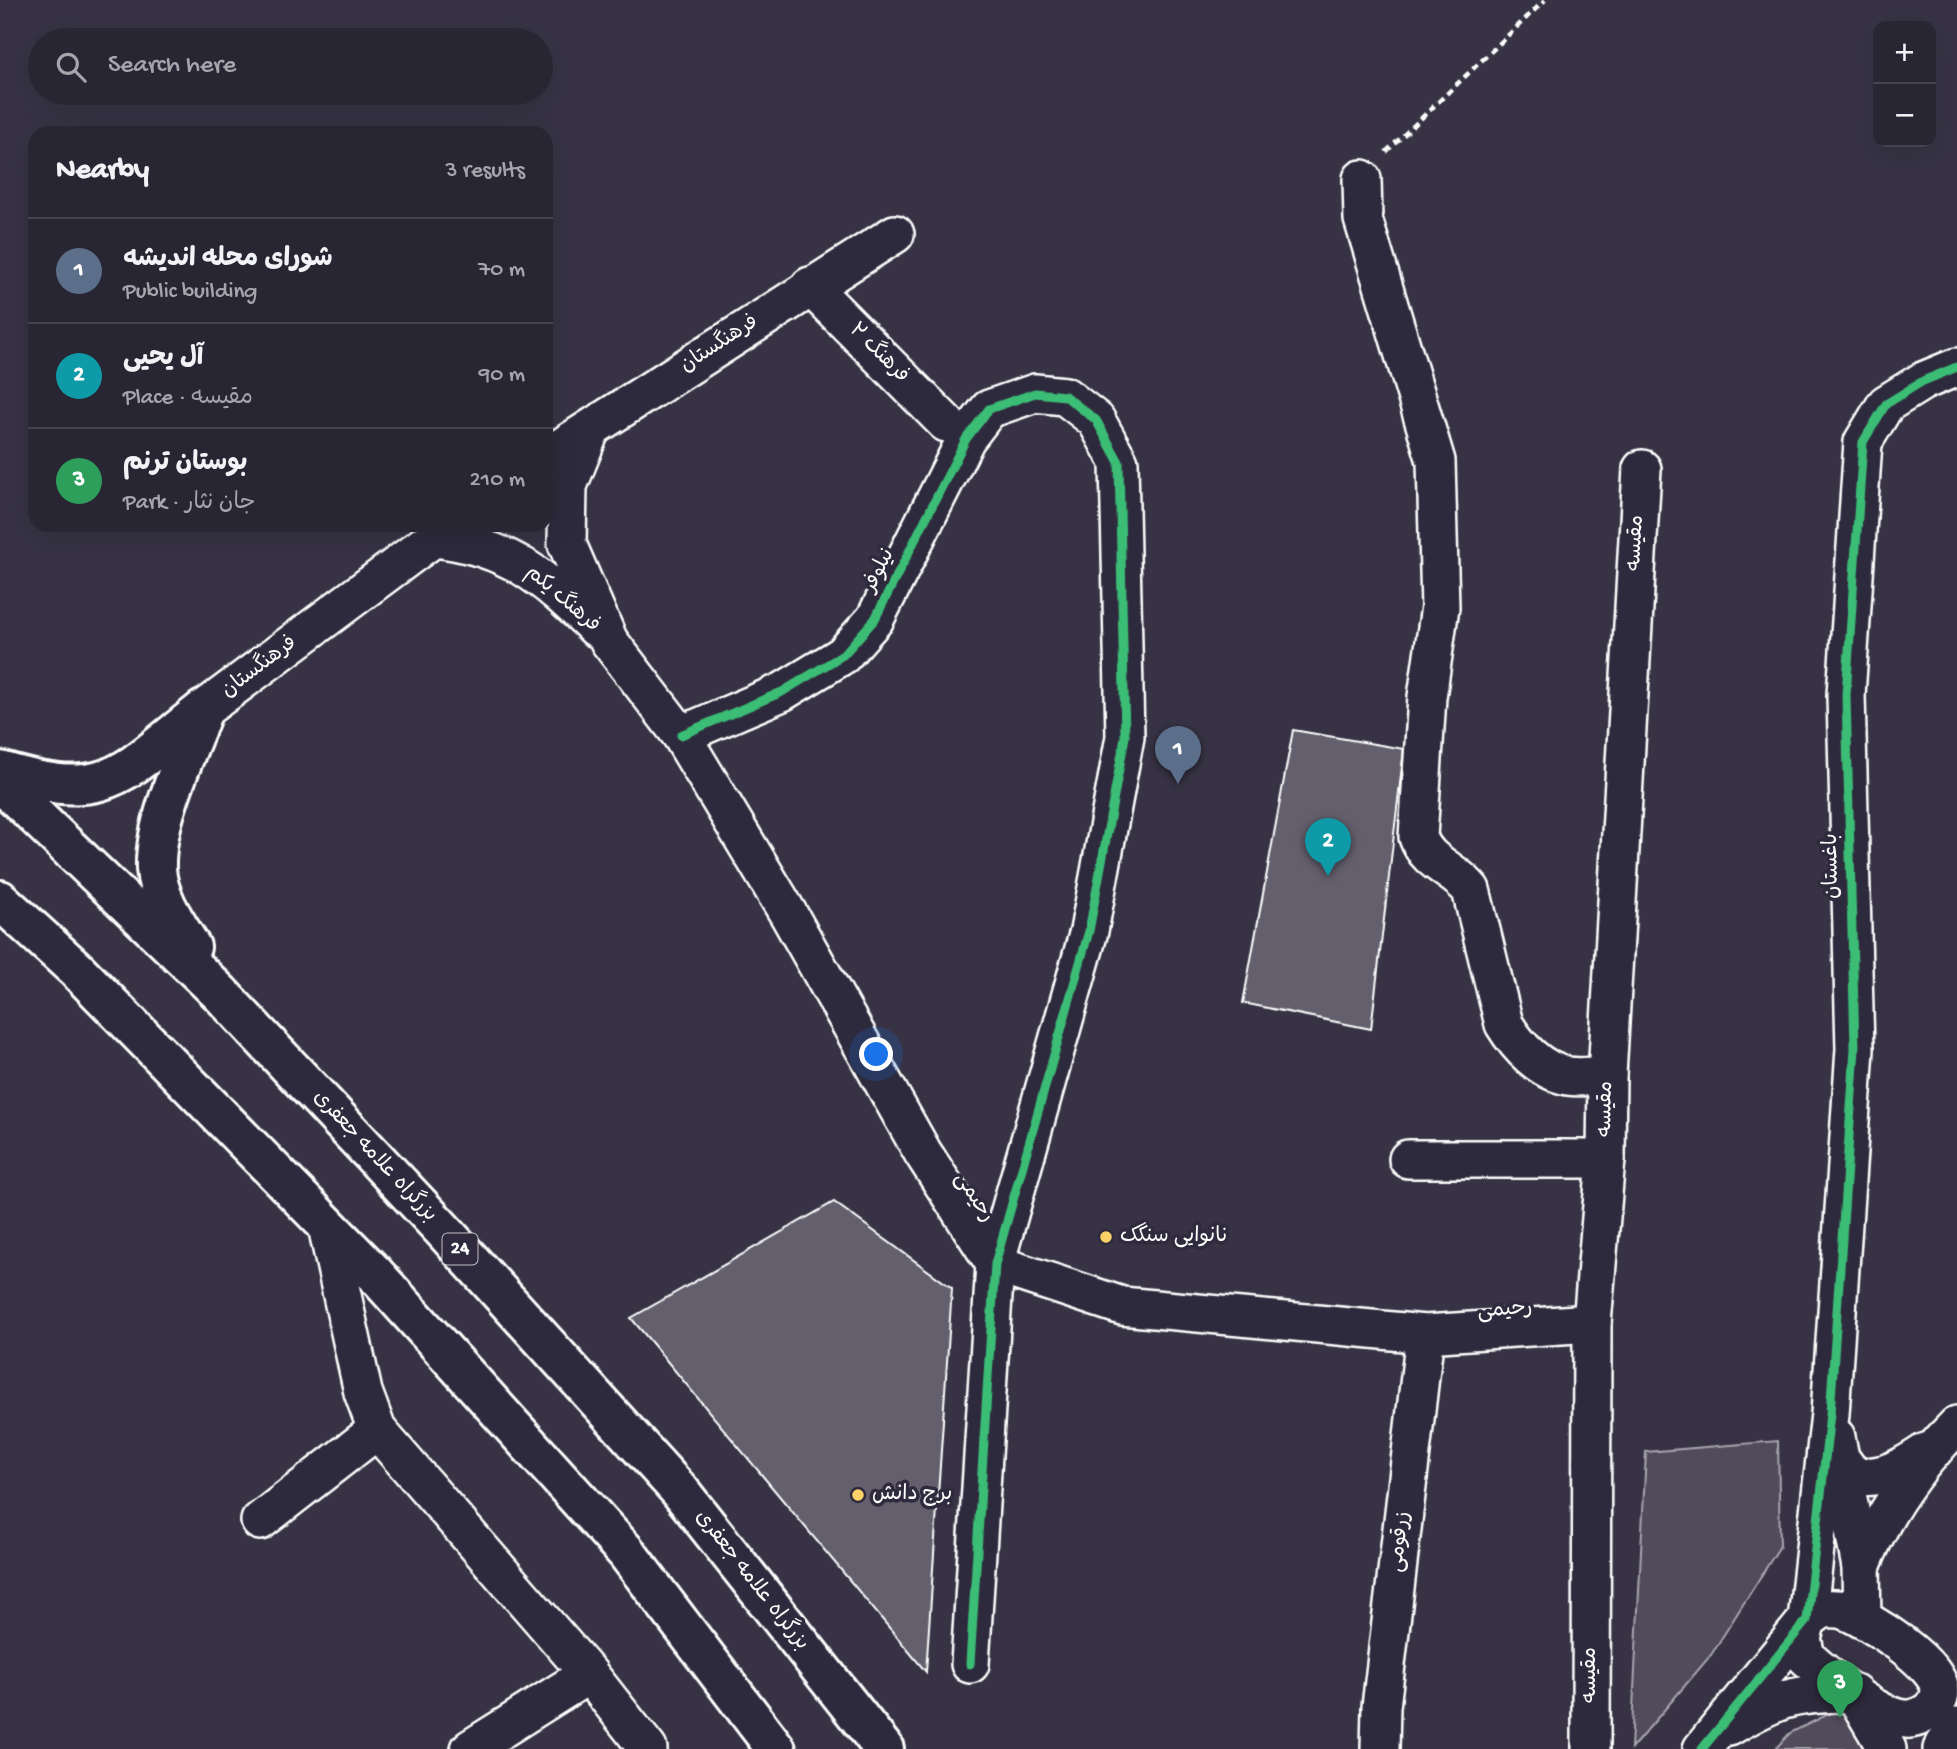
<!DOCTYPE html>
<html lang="en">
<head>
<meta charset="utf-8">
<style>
  body { margin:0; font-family:"Gochi Hand","Playpen Sans Arabic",sans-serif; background:#353240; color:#f1f3f6 }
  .controls { position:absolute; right:21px; top:21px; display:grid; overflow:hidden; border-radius:14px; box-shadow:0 7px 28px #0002 }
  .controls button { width:63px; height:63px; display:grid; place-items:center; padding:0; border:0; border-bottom:2px solid #45434f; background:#292634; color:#f1f3f6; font:35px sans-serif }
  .you { position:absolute; left:877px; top:1055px; width:24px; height:24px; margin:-18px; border:5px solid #fff; border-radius:50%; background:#1a73e8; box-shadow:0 0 0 10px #1a73e833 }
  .badge { display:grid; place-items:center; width:46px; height:46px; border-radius:50%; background:#ffd166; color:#fff; font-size:23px; font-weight:700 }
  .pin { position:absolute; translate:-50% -58px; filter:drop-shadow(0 2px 4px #0008) }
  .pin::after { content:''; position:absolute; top:37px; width:24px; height:21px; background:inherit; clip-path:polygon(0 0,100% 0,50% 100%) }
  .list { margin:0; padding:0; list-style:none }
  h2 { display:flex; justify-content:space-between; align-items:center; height:91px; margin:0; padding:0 28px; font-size:30px }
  h2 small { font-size:23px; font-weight:400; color:#a5a5ac }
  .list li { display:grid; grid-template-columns:46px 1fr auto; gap:21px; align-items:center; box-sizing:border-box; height:105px; padding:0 28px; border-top:2px solid #45434f }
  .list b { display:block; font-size:26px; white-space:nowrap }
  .list p { margin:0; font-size:23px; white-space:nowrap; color:#a5a5ac }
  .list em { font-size:23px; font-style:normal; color:#a5a5ac }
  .icon { flex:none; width:38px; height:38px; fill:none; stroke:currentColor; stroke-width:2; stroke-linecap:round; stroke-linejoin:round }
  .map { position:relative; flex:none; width:1957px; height:1749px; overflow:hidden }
  .search { position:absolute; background:#292634; box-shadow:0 7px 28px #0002; left:28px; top:28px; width:525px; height:77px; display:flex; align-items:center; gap:18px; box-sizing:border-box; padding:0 24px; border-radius:38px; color:#a5a5ac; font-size:26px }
  .panel { position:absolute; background:#292634; box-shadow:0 7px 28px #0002; left:28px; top:126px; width:525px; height:406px; border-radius:21px }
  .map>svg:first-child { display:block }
  .green { fill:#514c5c; stroke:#a8a6ae; stroke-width:2 }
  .building { fill:#635f6d; stroke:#fff; stroke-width:2 }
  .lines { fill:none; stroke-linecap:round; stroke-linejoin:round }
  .minor-casing { stroke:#fff; stroke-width:42 }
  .highway-casing { stroke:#fff; stroke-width:44 }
  .path { stroke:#fff; stroke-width:4.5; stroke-dasharray:7 5; stroke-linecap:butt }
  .minor { stroke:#2f2a3d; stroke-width:37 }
  .highway { stroke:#2f2a3d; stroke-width:38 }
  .cycleway-casing { stroke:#2f2a3d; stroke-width:13 }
  .cycleway { stroke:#3abd76; stroke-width:9 }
  .poi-dot { fill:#ffd166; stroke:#2f2a3d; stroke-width:2.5 }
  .labels { text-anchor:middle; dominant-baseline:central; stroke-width:7; stroke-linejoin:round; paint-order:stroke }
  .shield { fill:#2f2a3d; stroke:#c1bfc5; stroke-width:2 }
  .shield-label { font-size:19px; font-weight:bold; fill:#fff }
  .street-label { font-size:21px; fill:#fff; stroke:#2f2a3d }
  .poi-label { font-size:21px; fill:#fff; stroke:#2f2a3d; text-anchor:start }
</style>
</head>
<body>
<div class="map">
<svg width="1957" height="1749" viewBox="0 0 1957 1749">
  <rect width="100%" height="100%" fill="#373345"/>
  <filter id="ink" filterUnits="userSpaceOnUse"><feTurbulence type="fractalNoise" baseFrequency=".0143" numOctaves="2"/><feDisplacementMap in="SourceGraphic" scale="14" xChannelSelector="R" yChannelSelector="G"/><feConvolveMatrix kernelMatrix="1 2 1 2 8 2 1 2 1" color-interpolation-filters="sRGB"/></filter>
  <g filter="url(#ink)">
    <g class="green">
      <path d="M1778 1441 1780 1546 1711 1655 1631 1749 1646 1452Z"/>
      <path d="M1851 1703 1875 1749H1775L1790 1733Z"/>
    </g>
    <g class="building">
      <path d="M1293 730 1404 749 1371 1029 1243 1003Z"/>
      <path d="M834 1202 952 1288 926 1672 631 1318Z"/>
    </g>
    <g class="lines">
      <defs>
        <g id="minor">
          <path d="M1362 179 1363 219 1436 461 1440 607 1427 697 1418 837C1427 864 1455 869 1471 890L1504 1024C1518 1047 1540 1071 1568 1076 1580 1078 1595 1076 1607 1075"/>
          <path d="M810 286 946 423"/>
          <path d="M591 429 568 486 567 544 609 641 681 735 789 915 923 1153 995 1264 1122 1306 1425 1334 1592 1323"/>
          <path d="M546 457 895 234"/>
          <path d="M434 538C510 547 542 576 596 628"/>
          <path d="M203 710 451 525"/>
          <path d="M681 735 782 692 843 655 875 619 966 439 989 409 1035 393 1065 396 1096 420 1119 462 1125 737 1089 931 995 1264 970 1664"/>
          <path d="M1408 1159H1606"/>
          <path d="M327 1226 363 1392 377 1430 589 1674"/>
          <path d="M1836 1437 1861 1567 1862 1619"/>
          <path d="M1843 1462 1853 1476C1882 1480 1902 1468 1926 1452"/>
          <path d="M260 1521 377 1430"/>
          <path d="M1861 1567C1882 1514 1917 1465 1957 1425"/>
          <path d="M1822 1609C1829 1609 1837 1608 1843 1610 1867 1618 1940 1664 1940 1691 1940 1700 1933 1708 1926 1713 1921 1716 1912 1720 1906 1719 1880 1719 1826 1675 1806 1657L1802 1638 1807 1620Z"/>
          <path d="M1729 1727C1779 1697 1796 1693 1854 1693L1887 1749"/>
          <path d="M470 1749 589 1674 648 1749"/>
          <path d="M1380 1749 1381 1707 1425 1334"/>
          <path d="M1591 1749 1592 1323 1606 1159 1607 1075 1642 469"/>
          <path d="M1702 1749 1807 1620 1830 1414 1855 1049 1846 695 1863 442 1886 404 1923 381 1957 367"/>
          <path d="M1942 1749 1957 1726"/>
        </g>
        <g id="highway">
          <path d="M0 771C109 804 121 774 203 710"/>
          <path d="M0 782 220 993 442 1229 680 1491 884 1749"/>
          <path d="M0 900 77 970 374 1273 626 1552 776 1749"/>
          <path d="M191 947C176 923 158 898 156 869 154 821 186 755 203 710"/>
        </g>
      </defs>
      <use href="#minor" class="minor-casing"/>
      <use href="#highway" class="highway-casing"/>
      <path class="path" d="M1386 152 1545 0"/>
      <use href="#minor" class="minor"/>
      <use href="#highway" class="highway"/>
      <defs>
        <g id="cycleway">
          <path d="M681 735 782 692 843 655 875 619 966 439 989 409 1035 393 1065 396 1096 420 1119 462 1125 737 1089 931 995 1264 970 1664"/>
          <path d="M1702 1749 1807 1620 1830 1414 1855 1049 1846 695 1863 442 1886 404 1923 381 1957 367"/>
        </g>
      </defs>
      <use href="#cycleway" class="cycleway-casing"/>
      <use href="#cycleway" class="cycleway"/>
    </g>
  </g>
  <g class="poi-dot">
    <circle cx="1106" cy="1237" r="7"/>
    <circle cx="858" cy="1495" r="7"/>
  </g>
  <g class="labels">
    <rect class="shield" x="442.5" y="1233.5" width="35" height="31" rx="5"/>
    <g class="shield-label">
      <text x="460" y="1249">24</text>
    </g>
    <g class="street-label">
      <text transform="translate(720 345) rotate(-33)">فرهنگستان</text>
      <text transform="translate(878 354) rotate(45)">فرهنگ ۲</text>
      <text transform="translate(1637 543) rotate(-87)">مقیسه</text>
      <text transform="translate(880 571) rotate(-63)">نیلوفر</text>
      <text transform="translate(562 600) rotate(41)">فرهنگ یکم</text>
      <text transform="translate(260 668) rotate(-37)">فرهنگستان</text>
      <text transform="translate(1833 866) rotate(-91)">باغستان</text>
      <text transform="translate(1607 1109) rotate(-89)">مقیسه</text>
      <text transform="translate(374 1157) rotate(47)">بزرگراه علامه جعفری</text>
      <text transform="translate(973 1198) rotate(57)">رحیمی</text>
      <text transform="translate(1505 1311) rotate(-4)">رحیمی</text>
      <text transform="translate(1401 1542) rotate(-83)">زرقومی</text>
      <text transform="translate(751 1581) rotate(52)">بزرگراه علامه جعفری</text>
      <text transform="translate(1591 1675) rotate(-90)">مقیسه</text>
    </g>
    <g class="poi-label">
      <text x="1120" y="1237">نانوایی سنگک</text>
      <text x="872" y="1495">برج دانش</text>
    </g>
  </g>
</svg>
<div class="controls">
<button>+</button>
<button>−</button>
</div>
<div class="you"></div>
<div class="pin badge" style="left:1178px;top:784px;background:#5c6f8a">1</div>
<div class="pin badge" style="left:1328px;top:876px;background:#0f9aa8">2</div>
<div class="pin badge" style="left:1840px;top:1718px;background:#2e9e5b">3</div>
<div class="search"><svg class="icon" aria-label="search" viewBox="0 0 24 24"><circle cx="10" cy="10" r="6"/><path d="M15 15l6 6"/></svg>Search here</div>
<section class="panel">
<h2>Nearby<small>3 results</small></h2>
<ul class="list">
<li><span class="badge" style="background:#5c6f8a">1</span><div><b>شورای محله اندیشه</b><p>Public building</p></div><em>70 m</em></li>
<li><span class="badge" style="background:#0f9aa8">2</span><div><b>آل یحیی</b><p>Place · مقیسه</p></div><em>90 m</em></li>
<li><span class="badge" style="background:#2e9e5b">3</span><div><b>بوستان ترنم</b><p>Park · جان نثار</p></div><em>210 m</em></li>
</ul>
</section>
</div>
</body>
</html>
